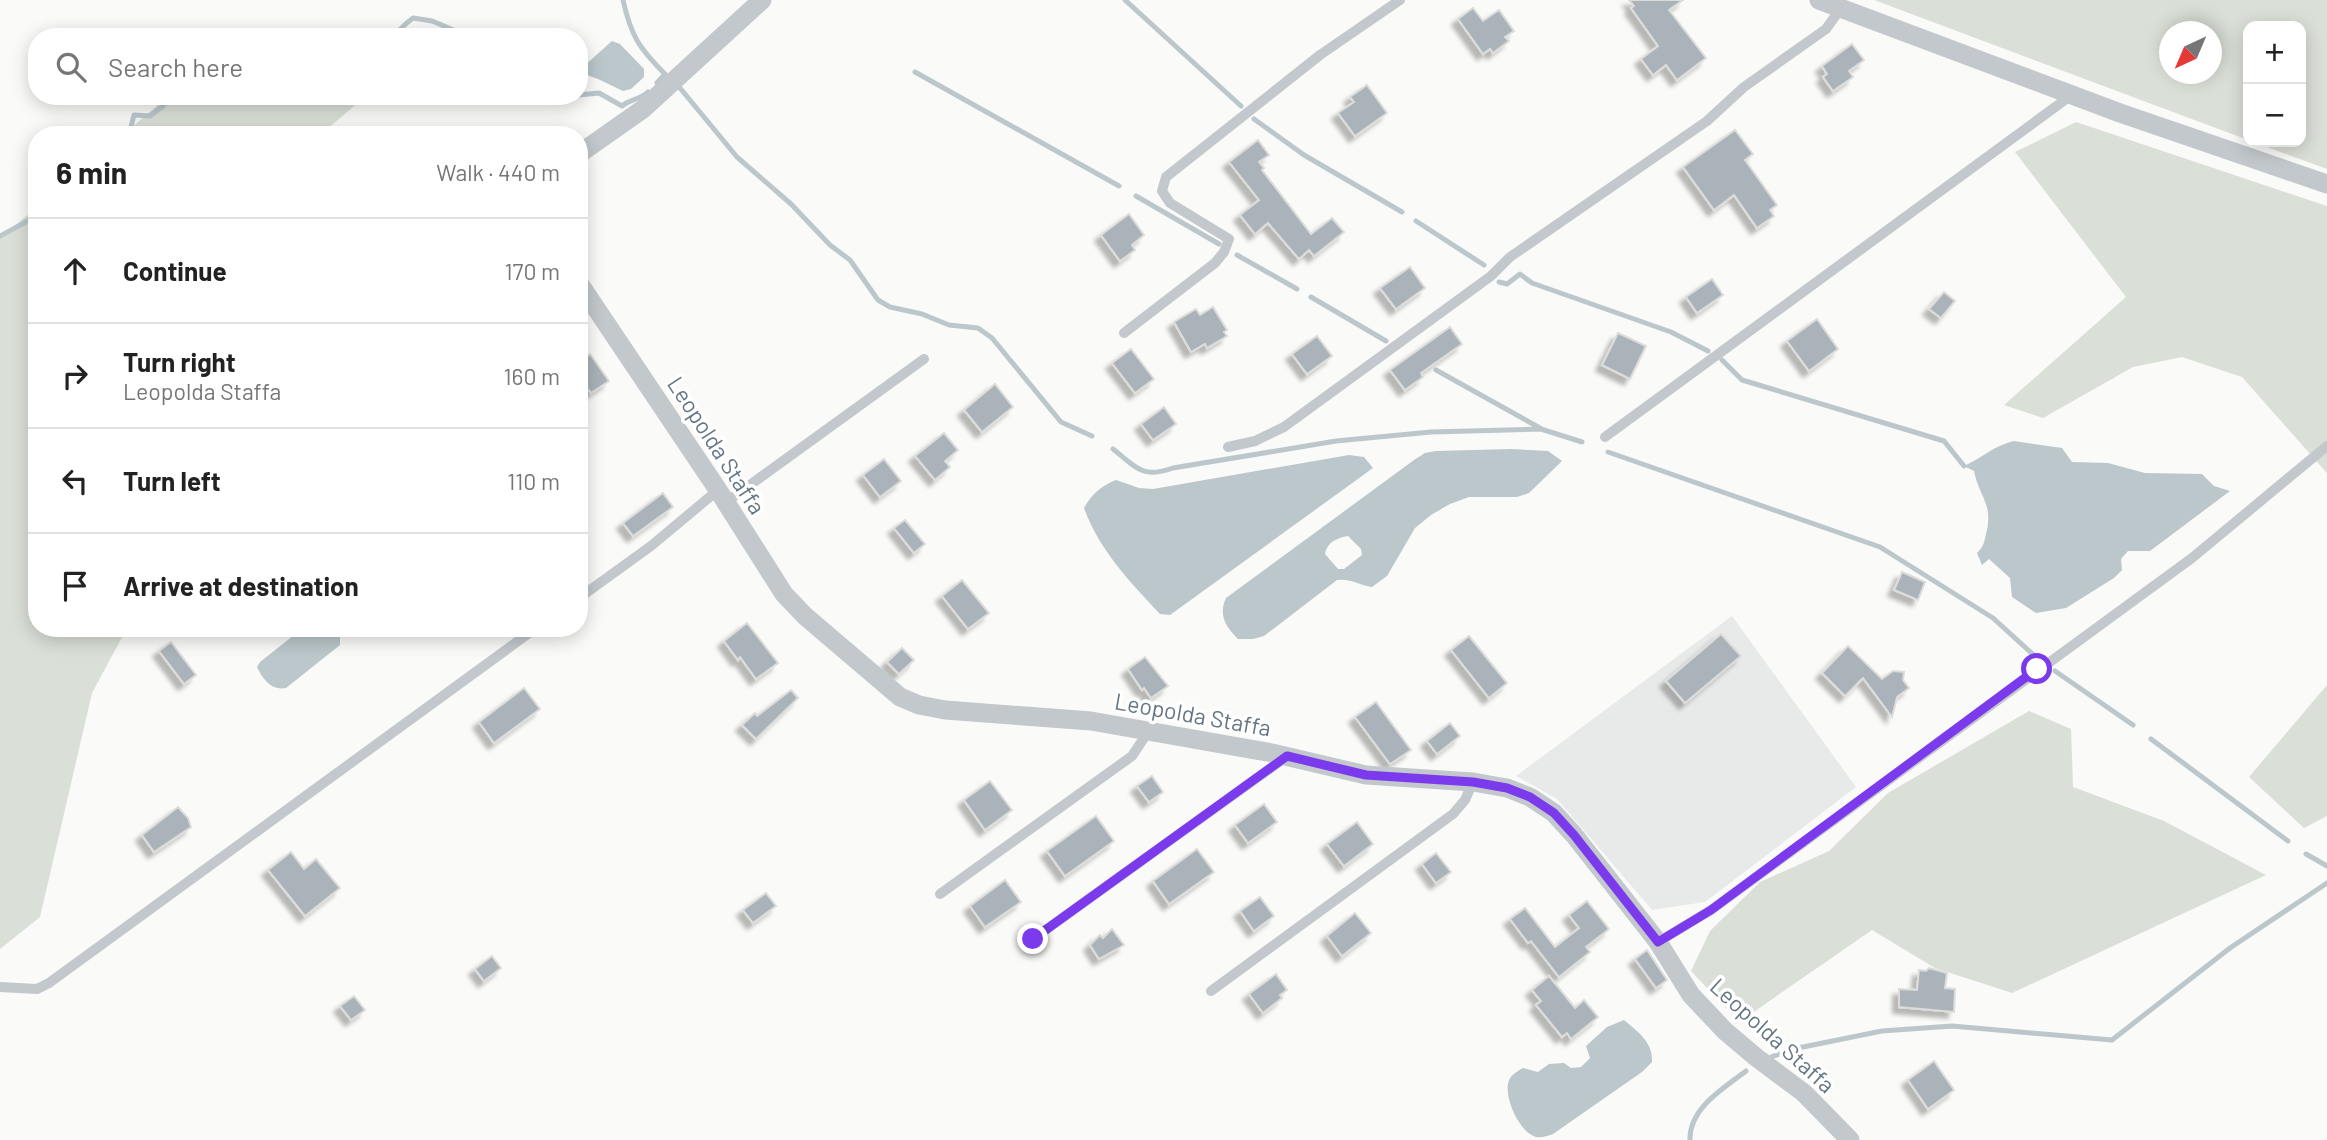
<!DOCTYPE html>
<html lang="en">
<head>
<meta charset="utf-8">
<style>
  body { margin:0; font-family:Barlow,sans-serif; background:#f2f2f2; color:#222 }
  .controls { position:absolute; right:21px; top:21px; display:grid; overflow:hidden; border-radius:14px; box-shadow:0 4px 18px #0003 }
  .controls button { width:63px; height:63px; display:grid; place-items:center; padding:0; border:0; border-bottom:2px solid #e0e0e0; background:#fff; color:#222; font:35px sans-serif }
  .compass { position:absolute; left:2159px; top:21px; width:63px; height:63px; border-radius:50%; background:#fff; box-shadow:0 4px 18px #0003; rotate:224deg }
  .stop { position:absolute; width:21px; height:21px; margin:-16px; border:5px solid #7c3aed; border-radius:50%; background:#fff }
  .stop.end { background:#7c3aed; border-color:#fff; box-shadow:0 2px 7px #0008 }
  .list { margin:0; padding:0; list-style:none }
  h2 { display:flex; justify-content:space-between; align-items:center; height:91px; margin:0; padding:0 28px; font-size:30px }
  h2 small { font-size:23px; font-weight:400; color:#767676 }
  .list li { display:grid; grid-template-columns:46px 1fr auto; gap:21px; align-items:center; box-sizing:border-box; height:105px; padding:0 28px; border-top:2px solid #e0e0e0 }
  .list b { display:block; font-size:26px; white-space:nowrap }
  .list p { margin:0; font-size:23px; white-space:nowrap; color:#767676 }
  .list em { font-size:23px; font-style:normal; color:#767676 }
  .icon { flex:none; width:38px; height:38px; fill:none; stroke:currentColor; stroke-width:2; stroke-linecap:round; stroke-linejoin:round }
  .map { position:relative; flex:none; width:2327px; height:1140px; overflow:hidden }
  .search { position:absolute; background:#fff; box-shadow:0 4px 18px #0003; left:28px; top:28px; width:560px; height:77px; display:flex; align-items:center; gap:18px; box-sizing:border-box; padding:0 24px; border-radius:28px; color:#767676; font-size:26px }
  .panel { position:absolute; background:#fff; box-shadow:0 4px 18px #0003; left:28px; top:126px; width:560px; height:511px; border-radius:28px }
  .map>svg:first-child { display:block }
  .built { fill:#e8e9e9 }
  .green { fill:#dadfd7; fill-rule:evenodd }
  .water { fill:#bbc7cb; fill-rule:evenodd }
  .lines { fill:none; stroke-linecap:round; stroke-linejoin:round }
  .stream { stroke:#bbc7cb; stroke-width:5 }
  .building { fill:#aab3b9; stroke:#dcdcda; stroke-width:2; filter:url(#shadow) }
  .service { stroke:#c3c8cc; stroke-width:10 }
  .minor { stroke:#c3c8cc; stroke-width:19 }
  .route { stroke:#7c3aed; stroke-width:9 }
  .labels { text-anchor:middle; dominant-baseline:central; stroke-width:7; stroke-linejoin:round; paint-order:stroke }
  .street-label { font-size:23px; fill:#657683; stroke:#fff }
</style>
</head>
<body>
<div class="map">
<svg width="2327" height="1140" viewBox="0 0 2327 1140">
  <defs>
    <filter id="shadow"><feDropShadow dx="-6" dy="6" stdDeviation="2" flood-color="#0004"/></filter>
  </defs>
  <rect width="100%" height="100%" fill="#fafaf8"/>
  <path class="built" d="M1732 616 1856 787 1705 902 1652 910 1557 799 1516 776Z"/>
  <g class="green">
    <path d="M1874 0H2327V169L2253 142H2301V26H2248V140ZM2170 32H2212V74H2170Z"/>
    <path d="M168 96H366L320 135H123Z"/>
    <path d="M2076 122 2327 206V473L2242 377 2182 357 2133 367 2043 418 2004 405 2126 297 2015 152Z"/>
    <path d="M37 207V628H127L92 693 40 917 0 949V238Z"/>
    <path d="M2327 685V816L2304 828 2249 777Z"/>
    <path d="M2029 711 2071 729 2073 787 2164 821 2266 875 2012 993 1935 968 1872 930 1739 1022 1691 971 1710 931 1760 882 1829 851 1888 793Z"/>
  </g>
  <g class="water">
    <path d="M612 41 620 44 644 69V77L631 89 623 91 598 79 584 74 583 67Z"/>
    <path d="M2014 441 2062 448 2072 462 2108 463 2145 473 2202 474 2214 486 2230 491 2150 551H2128L2121 559 2122 570 2114 578 2066 608 2036 613 2012 597 2010 578 1989 559 1982 565 1977 553C1984 546 1984 543 1986 534 1994 504 1979 497 1974 471L1964 466C1984 457 1993 446 2014 441Z"/>
    <path d="M1511 449 1548 451 1562 461 1529 493 1517 497H1469L1450 504 1431 515 1415 528 1387 576 1372 587C1359 585 1350 578 1337 580L1264 636 1253 639H1238C1226 627 1218 615 1226 598L1414 460 1425 453 1436 451ZM1348 536 1361 549 1362 555 1344 569H1338L1325 554C1327 542 1337 538 1348 536Z"/>
    <path d="M1349 455 1364 457 1373 468 1170 615 1160 614C1131 583 1099 550 1084 508 1092 494 1101 486 1116 480L1139 488 1153 489Z"/>
    <path d="M303 628H335L340 637V645L286 688C272 691 263 680 257 667L260 662Z"/>
    <path d="M1624 1020C1638 1032 1653 1042 1652 1062L1642 1072 1553 1134C1547 1136 1542 1138 1536 1137 1520 1133 1505 1100 1508 1084 1509 1076 1516 1072 1523 1068L1538 1072 1549 1064 1564 1063 1571 1068 1581 1067 1590 1058 1586 1046 1607 1027Z"/>
  </g>
  <g class="lines">
    <g class="stream">
      <path d="M623 0C631 36 639 48 665 74L657 83"/>
      <path d="M1125 0 1241 106"/>
      <path d="M377 37C402 35 394 32 413 18L432 21 468 36 488 33 492 37"/>
      <path d="M915 72 1119 186"/>
      <path d="M680 88 737 157 791 204 830 245 850 260 878 300 890 307 922 314 949 325 978 328 992 338 1061 422 1092 436"/>
      <path d="M579 95 599 93 622 106C630 99 639 100 648 92"/>
      <path d="M1254 119 1304 155 1402 212"/>
      <path d="M129 135 134 115 150 116 163 106 171 96"/>
      <path d="M1136 196 1219 244"/>
      <path d="M1416 221 1484 265"/>
      <path d="M0 236 37 216"/>
      <path d="M1237 255 1297 289"/>
      <path d="M1499 282 1507 284 1520 274 1532 283 1671 332 1708 351"/>
      <path d="M1311 297 1386 341"/>
      <path d="M1722 360 1742 380 1944 441 1964 466"/>
      <path d="M1436 370 1540 428"/>
      <path d="M1113 449C1137 468 1142 479 1173 468L1336 441 1431 432 1541 429 1582 442"/>
      <path d="M1608 452 1880 547 1993 618 2037 658"/>
      <path d="M2055 671 2133 725"/>
      <path d="M2151 739 2288 841"/>
      <path d="M2306 854 2327 866"/>
      <path d="M1771 1057 1793 1049 1882 1031 1952 1026 2112 1040 2230 948 2327 883"/>
      <path d="M1690 1140C1689 1108 1724 1088 1746 1071"/>
    </g>
  </g>
  <g class="building">
    <path d="M1629 0H1683L1669 10 1706 58 1677 80 1666 65 1653 75 1641 59 1658 46 1631 8 1634 6Z"/>
    <path d="M1473 8 1483 21 1499 10 1514 31 1505 37 1509 41 1493 53 1490 49 1483 54 1458 19Z"/>
    <path d="M1852 44 1864 60 1849 71 1853 77 1833 91 1823 77 1827 74 1822 66Z"/>
    <path d="M1367 85 1387 113 1355 136 1338 113 1354 102 1350 97Z"/>
    <path d="M1735 130 1753 154 1745 160 1777 205 1770 210 1774 216 1757 228 1734 195 1714 210 1683 167Z"/>
    <path d="M1258 140 1269 155 1259 162 1264 168 1262 170 1311 234 1332 218 1344 232 1314 256 1309 250 1299 259 1268 223 1255 234 1240 215 1259 200 1229 162Z"/>
    <path d="M1129 214 1144 235 1132 245 1135 250 1120 261 1101 235Z"/>
    <path d="M1410 267 1425 288 1396 309 1380 288Z"/>
    <path d="M1712 279 1723 295 1697 313 1686 297Z"/>
    <path d="M1944 292 1955 301 1941 318 1929 309Z"/>
    <path d="M1213 307 1227 330 1224 332 1227 336 1207 348 1205 344 1191 352 1174 322 1196 309 1200 315Z"/>
    <path d="M1817 319 1838 349 1809 371 1787 341Z"/>
    <path d="M1450 327 1462 344 1421 373 1423 377 1405 390 1390 370Z"/>
    <path d="M1618 333 1646 346 1630 379 1602 365Z"/>
    <path d="M1317 336 1332 356 1307 374 1292 354Z"/>
    <path d="M1131 349 1154 379 1135 393 1112 363Z"/>
    <path d="M590 354 609 381 591 393 589 390 579 397V362Z"/>
    <path d="M995 384 1013 407 982 432 964 410Z"/>
    <path d="M1164 407 1176 424 1153 440 1141 424Z"/>
    <path d="M944 433 958 450 945 461 950 467 935 480 915 456Z"/>
    <path d="M884 459 901 481 880 497 863 475Z"/>
    <path d="M663 493 673 507 633 536 623 523Z"/>
    <path d="M905 520 925 544 914 553 894 528Z"/>
    <path d="M1902 572 1925 582 1918 600 1894 590Z"/>
    <path d="M962 580 989 613 968 629 942 596Z"/>
    <path d="M747 623 778 663 756 679 740 657 738 660 724 641Z"/>
    <path d="M1721 634 1741 656 1685 703 1666 681Z"/>
    <path d="M1469 636 1507 683 1489 698 1451 650Z"/>
    <path d="M171 642 196 675 184 684 159 651Z"/>
    <path d="M1848 646 1882 679 1893 671 1904 672 1903 680 1909 688 1897 697 1892 717 1863 678 1845 696 1822 673Z"/>
    <path d="M902 648 914 660 899 674 887 662Z"/>
    <path d="M1145 657 1168 686 1151 698 1144 688 1142 690 1128 669Z"/>
    <path d="M524 688 540 709 494 743 479 722Z"/>
    <path d="M791 690 798 698 756 739 742 725 755 713 757 716Z"/>
    <path d="M1376 702 1411 750 1390 764 1355 717Z"/>
    <path d="M1450 723 1460 736 1437 754 1427 741Z"/>
    <path d="M1152 776 1163 792 1149 802 1137 786Z"/>
    <path d="M990 781 1012 810 985 830 964 800Z"/>
    <path d="M1264 804 1277 822 1248 843 1235 825Z"/>
    <path d="M178 807 188 818 191 827 154 852 142 835Z"/>
    <path d="M1096 816 1114 841 1065 876 1047 851Z"/>
    <path d="M1357 822 1373 844 1344 866 1327 844Z"/>
    <path d="M1197 849 1214 872 1169 904 1153 881Z"/>
    <path d="M291 852 304 869 316 859 340 888 305 916 268 870Z"/>
    <path d="M1436 853 1451 872 1436 883 1422 864Z"/>
    <path d="M1005 880 1021 902 985 927 970 906Z"/>
    <path d="M766 893 776 906 753 923 743 910Z"/>
    <path d="M1260 897 1274 916 1254 931 1240 911Z"/>
    <path d="M1587 901 1609 929 1586 947 1590 952 1559 977 1531 941 1528 943 1510 919 1525 908 1555 947 1579 928 1569 915Z"/>
    <path d="M1355 913 1371 933 1342 956 1327 936Z"/>
    <path d="M1112 929 1124 945 1099 959 1090 945 1100 935 1103 938Z"/>
    <path d="M1647 950 1667 980 1656 988 1635 959Z"/>
    <path d="M492 956 501 968 484 981 475 969Z"/>
    <path d="M1929 968 1947 973 1945 988 1955 989 1954 1012 1899 1007V989L1917 990 1919 970 1926 971Z"/>
    <path d="M1276 974 1287 990 1280 995 1282 998 1263 1013 1249 994Z"/>
    <path d="M1549 976 1575 1008 1584 1000 1598 1017 1571 1039 1567 1033 1562 1037 1536 1005 1541 1001 1532 990Z"/>
    <path d="M354 996 365 1010 351 1020 340 1006Z"/>
    <path d="M1934 1061 1954 1090 1928 1109 1908 1080Z"/>
  </g>
  <g class="lines">
    <g class="service">
      <path d="M1124 333 1215 263 1224 252 1229 239 1170 203 1162 191 1166 177 1320 55 1400 0"/>
      <path d="M1605 437 2073 94"/>
      <path d="M1228 447 1255 441 1284 427 1491 276 1510 257 1707 121 1744 87 1826 29 1841 8"/>
      <path d="M725 503 924 359"/>
      <path d="M579 598 651 546 718 490"/>
      <path d="M940 894 1132 756 1148 732"/>
      <path d="M1033 939 1286 757"/>
      <path d="M1658 942 1711 910 2192 558 2327 446"/>
      <path d="M0 987 37 989 49 983 536 628"/>
      <path d="M1211 991 1453 814 1465 800 1473 782"/>
    </g>
    <g class="minor">
      <path d="M1819 0 2120 113 2327 184"/>
      <path d="M579 154 643 109 762 0"/>
      <path d="M579 283 718 490 784 594 805 616 900 697 919 705 945 710 1091 721 1272 753 1366 775 1473 782 1507 788 1530 797 1554 813 1574 835 1658 942 1691 995 1725 1031 1757 1058 1804 1093 1850 1140"/>
    </g>
  </g>
  <g class="lines">
    <path class="route" d="M1033 939 1287 756 1366 775 1473 782 1507 788 1530 797 1554 813 1574 835 1658 942 1711 910 2037 669"/>
  </g>
  <g class="labels">
    <g class="street-label">
      <text transform="translate(717 445) rotate(57)">Leopolda Staffa</text>
      <text transform="translate(1193 714) rotate(10)">Leopolda Staffa</text>
      <text transform="translate(1773 1035) rotate(42)">Leopolda Staffa</text>
    </g>
  </g>
</svg>
<div class="controls">
<button>+</button>
<button>−</button>
</div>
<svg class="compass" viewBox="-18 -18 36 36"><path d="M0-13l5 13h-10z" fill="#e53935"/><path d="M0 13l5-13h-10z" fill="#767676"/></svg>
<div class="stop" style="left:2037px;top:669px"></div>
<div class="stop end" style="left:1033px;top:939px"></div>
<div class="search"><svg class="icon" aria-label="search" viewBox="0 0 24 24"><circle cx="10" cy="10" r="6"/><path d="M15 15l6 6"/></svg>Search here</div>
<section class="panel">
<h2>6 min<small>Walk · 440 m</small></h2>
<ul class="list">
<li><svg class="icon" aria-label="ahead" viewBox="0 0 24 24"><path d="M12 20V5M6 11l6-6 6 6"/></svg><div><b>Continue</b></div><em>170 m</em></li>
<li><svg class="icon" aria-label="right" viewBox="0 0 24 24"><path d="M7 20v-9h11M14 6l5 5-5 5"/></svg><div><b>Turn right</b><p>Leopolda Staffa</p></div><em>160 m</em></li>
<li><svg class="icon" aria-label="left" viewBox="0 0 24 24"><path d="M17 20v-9H6M10 6l-5 5 5 5"/></svg><div><b>Turn left</b></div><em>110 m</em></li>
<li><svg class="icon" aria-label="arrive" viewBox="0 0 24 24"><path d="M6 21V4h12l-3 4 3 4H6"/></svg><div><b>Arrive at destination</b></div></li>
</ul>
</section>
</div>
</body>
</html>
